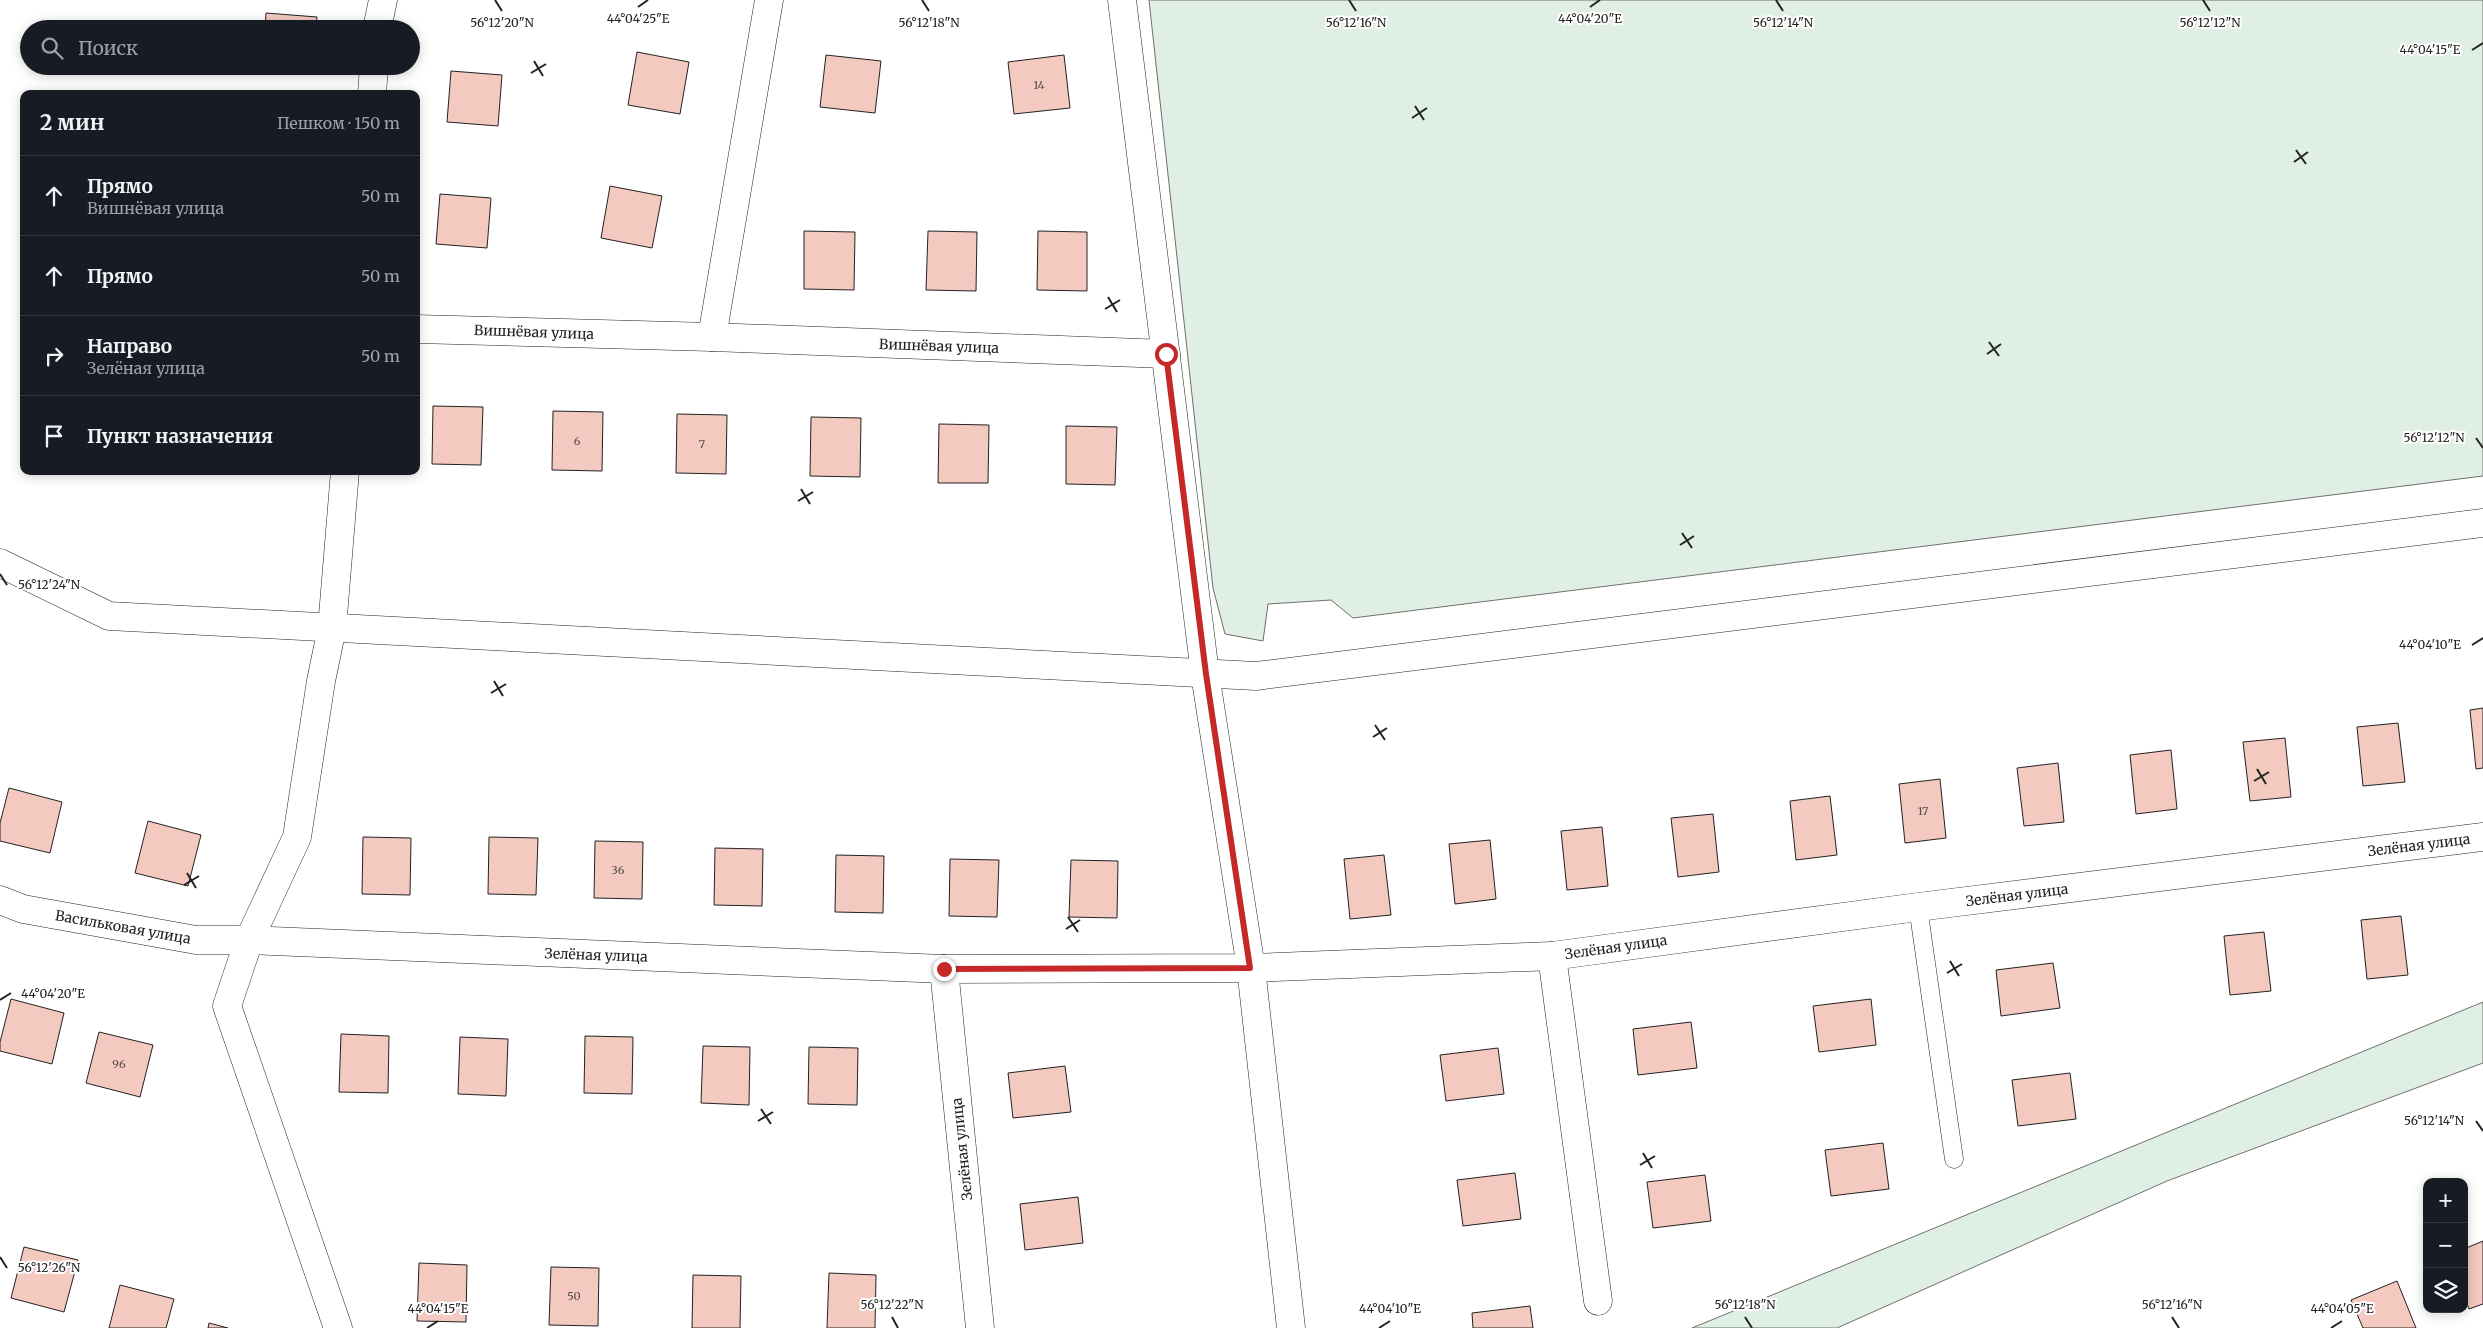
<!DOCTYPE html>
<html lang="ru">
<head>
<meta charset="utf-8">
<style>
  body { margin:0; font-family:Merriweather,serif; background:#20242c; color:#f1f3f6 }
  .controls { position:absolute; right:15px; bottom:15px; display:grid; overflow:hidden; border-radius:10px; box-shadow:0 2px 12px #0003 }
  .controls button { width:45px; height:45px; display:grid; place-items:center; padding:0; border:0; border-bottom:1px solid #363941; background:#171b24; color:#f1f3f6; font:25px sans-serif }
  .stop { position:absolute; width:15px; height:15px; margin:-11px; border:4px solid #c62828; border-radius:50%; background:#fff }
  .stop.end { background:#c62828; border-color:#fff; box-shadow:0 1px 5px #0008 }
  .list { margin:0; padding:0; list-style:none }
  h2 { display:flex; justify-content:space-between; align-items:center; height:65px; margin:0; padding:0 20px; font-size:21px }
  h2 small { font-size:16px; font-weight:400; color:#9ea1a6 }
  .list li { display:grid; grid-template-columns:32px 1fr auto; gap:15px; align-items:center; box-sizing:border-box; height:80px; padding:0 20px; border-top:1px solid #363941 }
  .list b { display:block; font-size:19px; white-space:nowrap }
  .list p { margin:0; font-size:16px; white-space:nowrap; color:#9ea1a6 }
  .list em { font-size:16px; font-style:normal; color:#9ea1a6 }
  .icon { flex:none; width:28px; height:28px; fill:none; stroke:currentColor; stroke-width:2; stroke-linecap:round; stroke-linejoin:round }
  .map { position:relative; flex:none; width:2483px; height:1328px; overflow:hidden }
  .search { position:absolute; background:#171b24; box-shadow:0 2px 12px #0003; left:20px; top:20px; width:400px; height:55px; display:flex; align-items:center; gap:12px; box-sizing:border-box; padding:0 18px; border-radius:28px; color:#9ea1a6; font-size:19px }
  .panel { position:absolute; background:#171b24; box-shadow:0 2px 12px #0003; left:20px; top:90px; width:400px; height:385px; border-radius:10px }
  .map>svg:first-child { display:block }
  .green { fill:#e0efe3; stroke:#6f6f6f }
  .building { fill:#f3c9c0; stroke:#222 }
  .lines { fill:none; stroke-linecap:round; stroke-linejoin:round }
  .service-casing { stroke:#222; stroke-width:19 }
  .minor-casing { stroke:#222; stroke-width:29 }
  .service { stroke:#fff; stroke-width:18 }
  .minor { stroke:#fff; stroke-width:28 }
  .route { stroke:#c62828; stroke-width:6 }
  .ticks { fill:none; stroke:#222; stroke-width:2 }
  .labels { text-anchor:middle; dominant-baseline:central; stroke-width:4; stroke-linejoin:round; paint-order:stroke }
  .number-label { font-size:11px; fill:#564c4a }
  .street-label { font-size:14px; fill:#222; stroke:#fff }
  .ticks-label { font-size:12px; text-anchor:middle; fill:#222; stroke:#fff; stroke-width:4; stroke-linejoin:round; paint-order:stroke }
</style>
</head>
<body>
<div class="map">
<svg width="2483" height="1328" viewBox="0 0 2483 1328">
  <rect width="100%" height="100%" fill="#fff"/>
  <g class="green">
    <path d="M1149 0H2483V476L1353 618 1331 600 1268 604 1263 641 1225 634 1213 588Z"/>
    <path d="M2483 1002V1063L2167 1181 1837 1328H1692Z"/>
  </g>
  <g class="building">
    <path d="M266 13 317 17 316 29H265Z"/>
    <path d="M637 52 689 62 680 114 628 105Z"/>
    <path d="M826 55 881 61 875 113 820 107Z"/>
    <path d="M1064 55 1070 108 1014 114 1008 62Z"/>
    <path d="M451 71 502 75 498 126 447 122Z"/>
    <path d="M610 186 662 196 652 248 601 238Z"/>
    <path d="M440 194 491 198 487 248 436 244Z"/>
    <path d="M804 231 855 232 854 290 804 289Z"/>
    <path d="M928 231 977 232 976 291 926 290Z"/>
    <path d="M1038 231 1087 232V291L1037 290Z"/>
    <path d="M433 406 483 407 481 465 432 464Z"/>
    <path d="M553 411 603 412 602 471 552 470Z"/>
    <path d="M677 414 727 415 726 474 676 473Z"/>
    <path d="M811 417 861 418 860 477 810 476Z"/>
    <path d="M939 424 989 425 988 483H938Z"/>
    <path d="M1066 426 1117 427 1115 485 1066 484Z"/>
    <path d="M2483 708V768L2476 769 2470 710Z"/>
    <path d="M2398 723 2405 782 2363 786 2357 727Z"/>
    <path d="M2285 738 2291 797 2250 801 2243 742Z"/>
    <path d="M2171 750 2177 809 2136 814 2130 755Z"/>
    <path d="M2058 763 2064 822 2024 826 2017 768Z"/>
    <path d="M1940 779 1946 838 1905 843 1899 784Z"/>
    <path d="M9 788 62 802 50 853 0 841V823Z"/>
    <path d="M1830 796 1837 855 1796 860 1790 801Z"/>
    <path d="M1713 814 1719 872 1678 877 1671 818Z"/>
    <path d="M148 821 201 835 188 886 135 873Z"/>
    <path d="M1602 827 1608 886 1567 890 1561 831Z"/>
    <path d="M363 837 411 838 410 895 362 894Z"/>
    <path d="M489 837 538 838 536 895 488 894Z"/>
    <path d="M1490 840 1496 899 1455 904 1449 844Z"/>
    <path d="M595 841 643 842 642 899 594 898Z"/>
    <path d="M715 848 763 849 762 906 714 905Z"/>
    <path d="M836 855 884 856 883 913 835 912Z"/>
    <path d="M1384 855 1391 915 1350 919 1344 859Z"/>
    <path d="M950 859 999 860 997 917 949 916Z"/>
    <path d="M1071 860 1118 861 1117 918 1069 917Z"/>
    <path d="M2401 916 2408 975 2367 979 2361 920Z"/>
    <path d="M2264 932 2271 991 2230 995 2224 936Z"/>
    <path d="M2053 963 2060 1008 2001 1016 1996 970Z"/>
    <path d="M11 999 64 1013 52 1064 0 1051V1042Z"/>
    <path d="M1871 999 1876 1045 1819 1052 1813 1006Z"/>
    <path d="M1691 1022 1697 1068 1638 1075 1633 1029Z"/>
    <path d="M99 1032 153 1045 140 1097 86 1083Z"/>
    <path d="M341 1034 389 1036 388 1093 339 1092Z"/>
    <path d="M585 1036 633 1037 632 1094 584 1093Z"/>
    <path d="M460 1037 508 1039 506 1096 458 1094Z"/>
    <path d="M703 1046 750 1047 749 1105 701 1103Z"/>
    <path d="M809 1047 858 1048 857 1105 808 1104Z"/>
    <path d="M1498 1048 1504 1094 1446 1101 1440 1055Z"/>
    <path d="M1065 1066 1071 1112 1013 1118 1008 1073Z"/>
    <path d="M2070 1073 2076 1119 2018 1126 2012 1080Z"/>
    <path d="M1883 1143 1889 1189 1831 1196 1825 1150Z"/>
    <path d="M1515 1173 1521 1219 1463 1226 1457 1180Z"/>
    <path d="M1705 1175 1711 1221 1653 1228 1647 1182Z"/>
    <path d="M1078 1197 1083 1243 1025 1250 1020 1204Z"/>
    <path d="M2483 1241V1304L2469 1309 2464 1296V1249Z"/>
    <path d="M24 1247 78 1260 64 1312 11 1298Z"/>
    <path d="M419 1263 467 1265 466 1322 417 1321Z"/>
    <path d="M551 1267 599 1268 598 1326 549 1325Z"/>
    <path d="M829 1273 876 1275 875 1328H827Z"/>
    <path d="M693 1275 741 1276 740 1328H692Z"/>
    <path d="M2397 1281 2416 1328H2363L2351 1300Z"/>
    <path d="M120 1285 174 1299 166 1328H109Z"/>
    <path d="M1530 1306 1533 1328H1473L1472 1313Z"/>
    <path d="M209 1323 228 1328H208Z"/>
  </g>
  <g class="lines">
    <defs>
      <path id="service" d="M1918 907 1954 1159"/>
      <g id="minor">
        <path d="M1122 0 1205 674 1251 968 1291 1328"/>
        <path d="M377 29 383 0"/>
        <path d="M372 94 374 66"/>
        <path d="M416 329 712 337 1166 354"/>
        <path d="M712 337 769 0"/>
        <path d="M0 563 109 616 1256 676 2483 523"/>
        <path d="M0 900 23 909 196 940H249L944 969 1251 968 1552 956 1918 907 2483 837"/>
        <path d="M1552 956 1598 1301"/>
        <path d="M944 969 980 1328"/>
        <path d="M338 1328 227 1006 249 940 297 837 321 681 332 628 345 471"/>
      </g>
    </defs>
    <use href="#service" class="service-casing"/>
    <use href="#minor" class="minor-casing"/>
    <use href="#service" class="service"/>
    <use href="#minor" class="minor"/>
  </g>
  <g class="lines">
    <path class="route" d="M944 969 1250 968 1206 674 1166 354"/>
  </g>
  <path class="ticks" d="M495 0 502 11M922 0 929 11M1349 0 1356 11M1776 0 1783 11M2203 0 2210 11M638 7 648 0M1590 7 1600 0M2472 50 2483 43M534 61 543 76M531 73 546 64M1415 106 1424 120M1412 118 1427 108M2296 150 2306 164M2294 162 2308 152M1108 297 1117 312M1105 309 1120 300M1989 342 1999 356M1987 354 2001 344M2476 438 2483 448M801 489 810 504M798 501 813 492M1682 533 1692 548M1680 545 1694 536M0 574 7 585M2472 645 2483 638M494 681 503 696M491 693 506 684M1375 725 1385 740M1373 737 1387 728M2257 769 2266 784M2254 781 2269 772M187 873 196 888M184 885 199 876M1068 917 1078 932M1066 929 1080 920M1950 961 1959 976M1947 973 1962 964M0 1000 11 993M761 1109 771 1124M758 1121 773 1112M2476 1121 2483 1131M1643 1153 1652 1168M1640 1165 1655 1156M0 1257 7 1268M892 1317 898 1328M1745 1317 1752 1328M2172 1317 2179 1328M427 1328 438 1321M1379 1328 1390 1321M2331 1328 2342 1321"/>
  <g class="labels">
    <g class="number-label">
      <text x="1039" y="85">14</text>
      <text x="577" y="441">6</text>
      <text x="702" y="444">7</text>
      <text x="1923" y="811">17</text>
      <text x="618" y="870">36</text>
      <text x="119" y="1064">96</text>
      <text x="574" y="1296">50</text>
    </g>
    <g class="street-label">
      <text transform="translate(534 332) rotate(2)">Вишнёвая улица</text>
      <text transform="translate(939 346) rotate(2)">Вишнёвая улица</text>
      <text transform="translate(2419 845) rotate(-7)">Зелёная улица</text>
      <text transform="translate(2017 895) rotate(-7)">Зелёная улица</text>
      <text transform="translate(123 927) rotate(10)">Васильковая улица</text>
      <text transform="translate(1616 947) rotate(-8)">Зелёная улица</text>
      <text transform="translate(596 955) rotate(2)">Зелёная улица</text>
      <text transform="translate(962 1149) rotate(-96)">Зелёная улица</text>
    </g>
  </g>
  <g class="ticks-label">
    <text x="638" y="23">44°04'25"E</text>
    <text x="1590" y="23">44°04'20"E</text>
    <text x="502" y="27">56°12'20"N</text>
    <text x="929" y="27">56°12'18"N</text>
    <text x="1356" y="27">56°12'16"N</text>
    <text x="1783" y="27">56°12'14"N</text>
    <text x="2210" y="27">56°12'12"N</text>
    <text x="2430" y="54">44°04'15"E</text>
    <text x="2434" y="442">56°12'12"N</text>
    <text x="49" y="589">56°12'24"N</text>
    <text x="2430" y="649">44°04'10"E</text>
    <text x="53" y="998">44°04'20"E</text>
    <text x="2434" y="1125">56°12'14"N</text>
    <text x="49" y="1272">56°12'26"N</text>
    <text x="892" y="1309">56°12'22"N</text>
    <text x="1745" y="1309">56°12'18"N</text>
    <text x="2172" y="1309">56°12'16"N</text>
    <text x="438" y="1313">44°04'15"E</text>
    <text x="1390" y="1313">44°04'10"E</text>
    <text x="2342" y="1313">44°04'05"E</text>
  </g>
</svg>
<div class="controls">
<button>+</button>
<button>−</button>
<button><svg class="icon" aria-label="layers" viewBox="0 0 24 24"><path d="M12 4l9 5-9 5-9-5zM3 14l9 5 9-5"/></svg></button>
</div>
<div class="stop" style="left:1166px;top:354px"></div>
<div class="stop end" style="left:944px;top:969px"></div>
<div class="search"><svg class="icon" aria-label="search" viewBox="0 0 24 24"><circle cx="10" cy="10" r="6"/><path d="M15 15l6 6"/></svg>Поиск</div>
<section class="panel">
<h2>2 мин<small>Пешком · 150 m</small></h2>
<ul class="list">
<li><svg class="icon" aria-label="ahead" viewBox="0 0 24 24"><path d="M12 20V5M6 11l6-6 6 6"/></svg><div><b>Прямо</b><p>Вишнёвая улица</p></div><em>50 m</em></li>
<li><svg class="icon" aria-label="ahead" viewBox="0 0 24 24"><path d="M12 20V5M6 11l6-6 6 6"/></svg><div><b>Прямо</b></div><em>50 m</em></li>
<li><svg class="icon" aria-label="right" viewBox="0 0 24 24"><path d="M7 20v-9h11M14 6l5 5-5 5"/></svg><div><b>Направо</b><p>Зелёная улица</p></div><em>50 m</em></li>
<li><svg class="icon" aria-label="arrive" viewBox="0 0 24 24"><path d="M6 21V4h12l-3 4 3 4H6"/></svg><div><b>Пункт назначения</b></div></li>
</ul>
</section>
</div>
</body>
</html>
